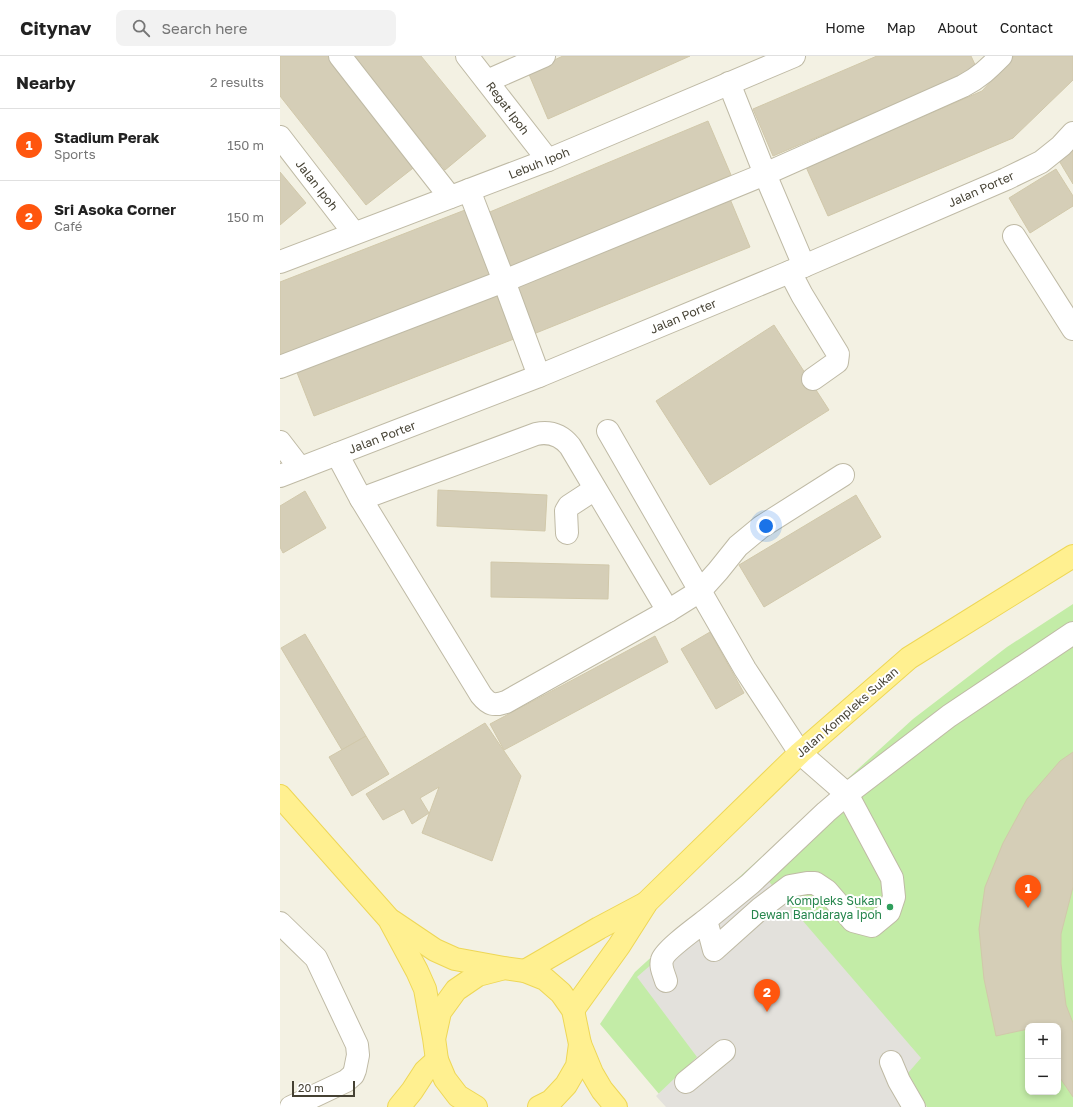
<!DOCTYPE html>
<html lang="en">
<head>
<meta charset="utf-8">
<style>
  body { margin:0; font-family:"Golos Text",sans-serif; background:#f2f2f2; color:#222 }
  .controls { position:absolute; right:12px; bottom:12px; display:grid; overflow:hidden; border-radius:8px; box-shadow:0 2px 6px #0003 }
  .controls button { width:36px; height:36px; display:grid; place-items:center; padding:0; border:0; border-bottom:1px solid #e0e0e0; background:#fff; color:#222; font:20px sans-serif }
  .scale { position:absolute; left:12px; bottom:10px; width:63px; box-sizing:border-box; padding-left:4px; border:2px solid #454133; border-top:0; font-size:11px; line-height:14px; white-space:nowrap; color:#454133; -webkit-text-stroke:3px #fff; paint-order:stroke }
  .you { position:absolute; left:486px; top:470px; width:14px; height:14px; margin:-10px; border:3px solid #fff; border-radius:50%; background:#1a73e8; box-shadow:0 0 0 6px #1a73e833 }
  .badge { display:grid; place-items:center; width:26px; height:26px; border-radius:50%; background:#ff560e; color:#fff; font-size:13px; font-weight:700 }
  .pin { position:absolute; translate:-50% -33px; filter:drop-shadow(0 1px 2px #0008) }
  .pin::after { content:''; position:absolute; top:21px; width:14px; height:12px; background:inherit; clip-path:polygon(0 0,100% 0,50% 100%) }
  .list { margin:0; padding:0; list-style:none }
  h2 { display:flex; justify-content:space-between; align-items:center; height:52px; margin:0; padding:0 16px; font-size:17px }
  h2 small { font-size:13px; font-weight:400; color:#767676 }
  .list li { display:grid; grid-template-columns:26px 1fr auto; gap:12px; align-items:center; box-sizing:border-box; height:72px; padding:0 16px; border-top:1px solid #e0e0e0 }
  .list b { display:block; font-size:15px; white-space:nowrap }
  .list p { margin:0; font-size:13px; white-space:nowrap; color:#767676 }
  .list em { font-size:13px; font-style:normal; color:#767676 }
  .icon { flex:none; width:22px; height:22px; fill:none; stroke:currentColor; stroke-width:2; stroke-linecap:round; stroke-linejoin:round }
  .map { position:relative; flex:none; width:793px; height:1051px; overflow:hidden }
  header { display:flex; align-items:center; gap:24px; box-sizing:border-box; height:56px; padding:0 20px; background:#fff; border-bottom:1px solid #e0e0e0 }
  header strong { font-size:19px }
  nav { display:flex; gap:22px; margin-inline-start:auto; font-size:14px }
  .search { width:280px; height:36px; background:#f2f2f2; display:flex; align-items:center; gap:10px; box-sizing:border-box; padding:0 14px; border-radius:8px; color:#767676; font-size:15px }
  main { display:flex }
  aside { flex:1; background:#fff }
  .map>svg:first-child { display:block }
  .green { fill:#c3eca7; fill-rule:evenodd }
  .parking { fill:#e3e1dc }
  .building { fill:#d5ceb7; stroke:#d1c8aa }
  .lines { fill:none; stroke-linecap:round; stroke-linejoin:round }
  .minor-casing { stroke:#bfbaa5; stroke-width:24 }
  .major-casing { stroke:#eed756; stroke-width:24 }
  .minor { stroke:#fff; stroke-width:22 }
  .major { stroke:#fff090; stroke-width:22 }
  .leisure-dot { fill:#2e9e5b; stroke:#fff; stroke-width:1.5 }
  .labels { text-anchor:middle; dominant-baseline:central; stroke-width:4; stroke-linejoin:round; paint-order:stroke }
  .street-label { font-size:12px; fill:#454133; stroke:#fff }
  .leisure-label { font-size:12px; fill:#27864d; stroke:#fff; text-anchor:end }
</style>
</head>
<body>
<header>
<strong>Citynav</strong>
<div class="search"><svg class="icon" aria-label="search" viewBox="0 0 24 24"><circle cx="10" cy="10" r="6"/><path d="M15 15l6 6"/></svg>Search here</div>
<nav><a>Home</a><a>Map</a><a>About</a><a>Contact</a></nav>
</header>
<main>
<aside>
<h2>Nearby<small>2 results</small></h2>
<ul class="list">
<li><span class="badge">1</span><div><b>Stadium Perak</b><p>Sports</p></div><em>150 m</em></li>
<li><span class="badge">2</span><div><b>Sri Asoka Corner</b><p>Café</p></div><em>150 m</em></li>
</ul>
</aside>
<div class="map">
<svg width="793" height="1051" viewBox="0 0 793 1051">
  <rect width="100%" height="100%" fill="#f3f1e3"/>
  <path class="green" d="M793 548V1051H390L320 968 355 916 633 663 727 591ZM748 970H778V1036H748Z"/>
  <path class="parking" d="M479 814 641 1002 628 1017 647 1051H386L376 1040 417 1001 357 921Z"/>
  <g class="building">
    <path d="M0 0H51L137 109 86 149 0 40Z"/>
    <path d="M72 0H141L206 80 165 114Z"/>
    <path d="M283 0H410L268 63 248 16Z"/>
    <path d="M597 0H691L697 13 493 100 473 53Z"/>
    <path d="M734 0H793V24L733 82 548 160 526 111 702 35Z"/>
    <path d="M428 65 451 119 227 212 205 158Z"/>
    <path d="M793 94V128L778 103Z"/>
    <path d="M776 113 793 140V150L750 177 729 142Z"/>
    <path d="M0 116 26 147 0 169Z"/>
    <path d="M450 143 470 191 251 279 231 231Z"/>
    <path d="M185 154 210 219 0 301V226Z"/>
    <path d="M216 237 234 283 34 360 16 314Z"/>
    <path d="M494 269 549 354 430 429 376 345Z"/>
    <path d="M158 434 267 439 265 475 157 470Z"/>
    <path d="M25 435 46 472 3 497 0 491V450Z"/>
    <path d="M576 439 601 481 484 551 459 509Z"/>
    <path d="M211 506 329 509 328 543 211 541Z"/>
    <path d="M430 576 464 637 436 653 401 593Z"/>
    <path d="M25 578 86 680 62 694 1 592Z"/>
    <path d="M375 580 388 606 224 694 210 668Z"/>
    <path d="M205 667 241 720 212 805 142 777 159 731 140 742 149 757 132 768 124 753 103 764 86 738Z"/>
    <path d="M86 680 109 718 72 740 49 701Z"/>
    <path d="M793 696V831L781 878V908L786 949 793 967V1041L778 1019V970H748V973L716 980 704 923 699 873 705 831 723 787 747 743 780 705Z"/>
  </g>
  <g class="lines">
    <defs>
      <g id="minor">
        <path d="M60 0 170 141"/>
        <path d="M187 0 268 104"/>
        <path d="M207 25 264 0"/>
        <path d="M449 27 485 118 524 210"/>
        <path d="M0 81 74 177"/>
        <path d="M189 134 224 225 259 320"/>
        <path d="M734 180 793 273"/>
        <path d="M0 206 268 104 514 0"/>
        <path d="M510 216 522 239 558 298 557 306 533 323"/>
        <path d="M0 311 224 225 485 118 683 30C700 21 708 13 721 0"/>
        <path d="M328 375 465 613 520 697 567 738 669 660 793 577"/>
        <path d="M0 386 20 412"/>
        <path d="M57 398 81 443 201 639C209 649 214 650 226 646L388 555 420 535 438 515 458 490 481 471 563 419"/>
        <path d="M0 420 259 320 524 210 726 123 761 106 781 90 793 77"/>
        <path d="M81 443 256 378C270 375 281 379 290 390L388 555"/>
        <path d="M287 477 286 455 289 450 315 433"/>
        <path d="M0 867 36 902 77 989 78 999 75 1014 73 1019 66 1025 11 1051"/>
        <path d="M386 925C384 918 380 911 382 904 384 895 417 871 426 864L434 894 481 852 510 830 527 827H535L547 835 573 865 592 870 609 856 614 841 612 822 567 738 546 756 470 828 426 864"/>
        <path d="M611 1006 619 1025 634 1051"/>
        <path d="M406 1026 444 995"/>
      </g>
      <g id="major">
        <path d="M0 740 109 863 137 915 145 933 154 982 157 1004 165 1023 178 1040 196 1051"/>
        <path d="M112 865 155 894 175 903 224 912 245 915 265 923 281 937 293 954 300 988 297 1010 286 1029 271 1045 259 1051"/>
        <path d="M245 915 319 872 366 847"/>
        <path d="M293 954 339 890 367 846 520 697 629 602 793 500"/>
        <path d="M155 979 160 956 176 934 198 919 221 913"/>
        <path d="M300 988 312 1017 322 1034 336 1051"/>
        <path d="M119 1051 132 1035 145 1015 157 1004"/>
      </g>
    </defs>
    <use href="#minor" class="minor-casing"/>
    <use href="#major" class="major-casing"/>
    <use href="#minor" class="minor"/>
    <use href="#major" class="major"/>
  </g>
  <circle class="leisure-dot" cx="610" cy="851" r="4"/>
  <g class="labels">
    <g class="street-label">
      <text transform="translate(228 52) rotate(53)">Regat Ipoh</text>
      <text transform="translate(259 107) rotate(-22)">Lebuh Ipoh</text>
      <text transform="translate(37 129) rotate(52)">Jalan Ipoh</text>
      <text transform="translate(701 133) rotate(-24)">Jalan Porter</text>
      <text transform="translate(403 260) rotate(-23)">Jalan Porter</text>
      <text transform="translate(102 381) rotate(-21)">Jalan Porter</text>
      <text transform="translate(567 656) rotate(-41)">Jalan Kompleks Sukan</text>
    </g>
    <g class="leisure-label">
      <text x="602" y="844">Kompleks Sukan<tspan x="602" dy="14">Dewan Bandaraya Ipoh</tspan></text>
    </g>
  </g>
</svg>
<div class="controls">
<button>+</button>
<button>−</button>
</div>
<div class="scale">20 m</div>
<div class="you"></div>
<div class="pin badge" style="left:748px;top:852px">1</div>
<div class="pin badge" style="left:487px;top:956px">2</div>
</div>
</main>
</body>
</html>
